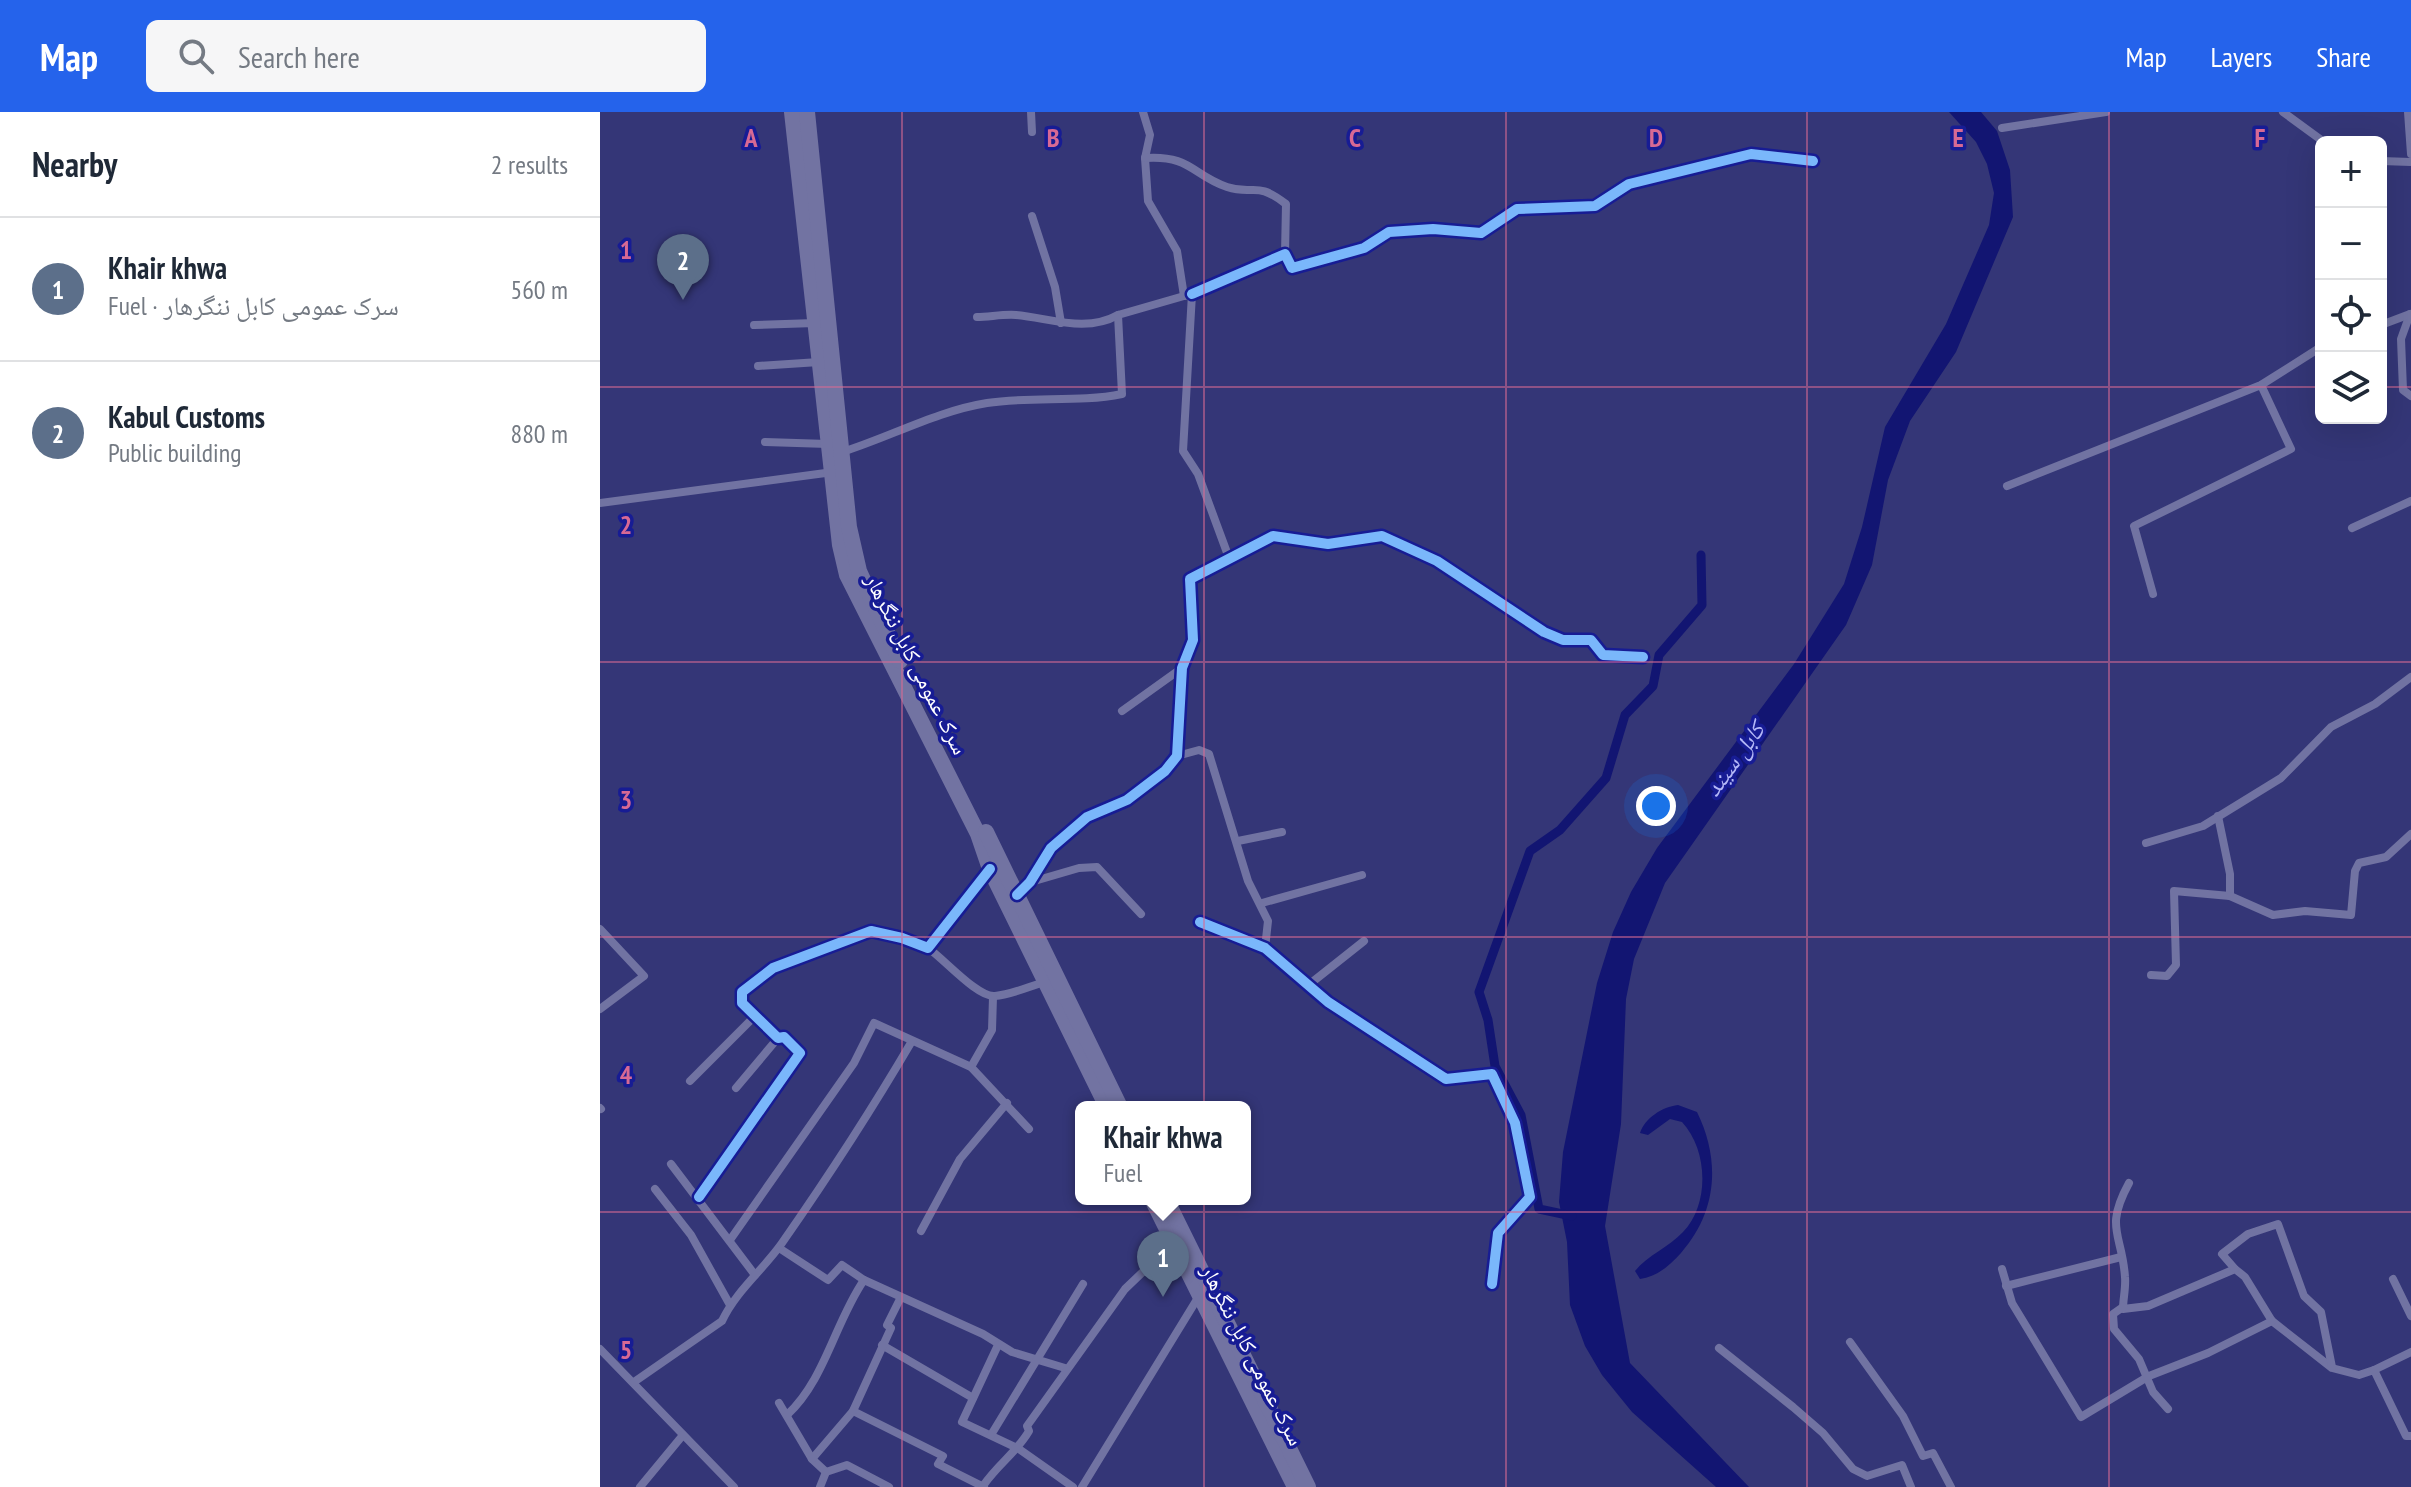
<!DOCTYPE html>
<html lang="en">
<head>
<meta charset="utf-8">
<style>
  body { margin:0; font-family:"PT Sans Narrow","Noto Naskh Arabic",sans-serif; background:#f6f6f7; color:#1f2937 }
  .controls { position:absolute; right:24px; top:24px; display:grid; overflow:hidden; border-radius:12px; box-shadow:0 8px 32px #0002 }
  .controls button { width:72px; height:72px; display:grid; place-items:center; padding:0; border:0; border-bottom:2px solid #e0e1e3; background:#fff; color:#1f2937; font:40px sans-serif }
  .you { position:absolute; left:1056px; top:694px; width:28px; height:28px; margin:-20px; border:6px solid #fff; border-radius:50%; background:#1a73e8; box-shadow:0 0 0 12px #1a73e833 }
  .badge { display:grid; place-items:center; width:52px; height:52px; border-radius:50%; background:#2563eb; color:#fff; font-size:26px; font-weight:700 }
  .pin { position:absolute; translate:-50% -66px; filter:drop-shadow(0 2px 4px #0008) }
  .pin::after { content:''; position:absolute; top:42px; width:28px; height:24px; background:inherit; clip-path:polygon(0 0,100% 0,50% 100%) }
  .popup { position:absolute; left:475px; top:989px; width:176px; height:104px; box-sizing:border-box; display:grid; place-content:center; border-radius:12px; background:#fff; filter:drop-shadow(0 2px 6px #0005); font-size:26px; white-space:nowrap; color:#747a83 }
  .popup b { font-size:30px; color:#1f2937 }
  .popup::after { content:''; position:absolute; left:50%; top:100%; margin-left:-16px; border:16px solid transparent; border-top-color:#fff }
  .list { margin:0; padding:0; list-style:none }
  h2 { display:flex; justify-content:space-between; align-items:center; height:104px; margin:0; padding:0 32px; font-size:34px }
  h2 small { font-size:26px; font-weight:400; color:#747a83 }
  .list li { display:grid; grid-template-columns:52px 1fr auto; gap:24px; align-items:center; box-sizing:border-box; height:144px; padding:0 32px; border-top:2px solid #e0e1e3 }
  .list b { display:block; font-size:30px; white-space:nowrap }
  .list p { margin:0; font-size:26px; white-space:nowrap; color:#747a83 }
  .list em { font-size:26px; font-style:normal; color:#747a83 }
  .icon { flex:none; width:44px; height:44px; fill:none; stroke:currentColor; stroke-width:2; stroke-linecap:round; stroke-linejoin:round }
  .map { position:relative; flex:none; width:1811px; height:1375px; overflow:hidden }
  header { display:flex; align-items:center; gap:48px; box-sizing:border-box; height:112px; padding:0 40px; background:#2563eb; color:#fff }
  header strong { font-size:38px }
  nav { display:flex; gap:44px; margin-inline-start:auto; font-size:28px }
  .search { width:560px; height:72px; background:#f6f6f7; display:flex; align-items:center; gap:20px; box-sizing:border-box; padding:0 28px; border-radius:12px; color:#747a83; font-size:30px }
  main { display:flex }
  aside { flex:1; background:#fff }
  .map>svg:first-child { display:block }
  .water { fill:#121572 }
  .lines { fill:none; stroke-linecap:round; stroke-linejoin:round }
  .canal { stroke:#121572; stroke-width:9 }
  .street { stroke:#7173a2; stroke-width:8 }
  .highway { stroke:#7273a2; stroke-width:16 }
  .cycleway-casing { stroke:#171c94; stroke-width:15 }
  .cycleway { stroke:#7ab7fb; stroke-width:10 }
  .grid { fill:none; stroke:#d76994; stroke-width:2; stroke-opacity:0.55 }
  .labels { text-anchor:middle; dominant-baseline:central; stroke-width:7; stroke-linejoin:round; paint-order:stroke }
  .street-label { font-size:22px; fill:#fff; stroke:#171c94 }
  .water-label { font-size:24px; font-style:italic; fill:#b4b8f7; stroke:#171c94 }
  .grid-label { font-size:26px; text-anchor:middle; font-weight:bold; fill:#d76994; stroke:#171c94; stroke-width:7; stroke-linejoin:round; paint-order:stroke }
</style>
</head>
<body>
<header>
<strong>Map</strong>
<div class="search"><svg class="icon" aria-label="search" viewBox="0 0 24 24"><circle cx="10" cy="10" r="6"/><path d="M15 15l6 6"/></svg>Search here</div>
<nav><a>Map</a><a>Layers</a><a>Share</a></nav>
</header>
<main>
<aside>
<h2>Nearby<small>2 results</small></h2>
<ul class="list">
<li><span class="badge" style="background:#5c6f8a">1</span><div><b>Khair khwa</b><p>Fuel · سرک عمومی کابل ننگرهار</p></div><em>560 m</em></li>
<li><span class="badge" style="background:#5c6f8a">2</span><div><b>Kabul Customs</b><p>Public building</p></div><em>880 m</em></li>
</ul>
</aside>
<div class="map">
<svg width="1811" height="1375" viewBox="0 0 1811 1375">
  <rect width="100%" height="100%" fill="#343677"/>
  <g class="water">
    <path d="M1349 0H1381L1397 19 1410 58 1413 105 1356 240 1310 309 1288 368 1272 453 1246 513 1065 771 1034 847 1026 887 1021 1012 1005 1114 1030 1251 1149 1375H1116L1032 1300 1002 1263 985 1234 970 1193 967 1130 959 1090 963 1040 997 871 1013 820 1031 780 1057 736 1194 552 1244 472 1262 415 1285 315 1346 212 1389 113 1394 81 1387 52 1376 30Z"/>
    <path d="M1078 993 1097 1000C1121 1049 1117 1100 1081 1141 1070 1153 1057 1165 1040 1167L1035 1159C1048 1143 1069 1135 1083 1120 1110 1092 1108 1038 1082 1010L1070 1007 1048 1023 1040 1021C1045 1006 1062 995 1078 993Z"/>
  </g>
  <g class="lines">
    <path class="canal" d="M972 1104 939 1097 921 1003 895 954 888 908 879 880 930 739 960 718 1006 666 1025 603 1053 574 1059 543 1102 493 1101 443"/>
    <g class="street">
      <path d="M431 0 432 20"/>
      <path d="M543 0 550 23 545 46 548 89 577 139 584 184 592 182 583 339 598 362 629 446"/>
      <path d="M1683 0 1724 30"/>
      <path d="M1808 0 1811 42"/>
      <path d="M1402 16 1506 0"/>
      <path d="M545 46C591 43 592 63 627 75 655 84 655 68 686 92L685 142"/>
      <path d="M1781 49 1811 50"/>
      <path d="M432 104 455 175 461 211"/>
      <path d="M592 182 685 142 692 156 764 136 789 120 833 117 881 121 917 97 995 94 1029 72 1151 42 1213 49"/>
      <path d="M1810 202 1801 227 1803 278 1811 284"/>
      <path d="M377 205C389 205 403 202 416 203 450 206 486 221 518 203"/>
      <path d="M154 213 215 211"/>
      <path d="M1781 213 1810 202"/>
      <path d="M158 254 219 250"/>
      <path d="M165 330 228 332"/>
      <path d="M242 340C290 325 337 299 387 291 432 284 479 291 522 282L518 203 584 184"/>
      <path d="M1407 374 1661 273 1721 235"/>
      <path d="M0 391 233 360"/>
      <path d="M1752 416 1811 389"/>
      <path d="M1553 482 1534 414 1691 337 1661 273"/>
      <path d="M522 599 582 556"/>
      <path d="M577 644 599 638 609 642 648 769 668 809 665 836"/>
      <path d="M1618 704 1630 762V784"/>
      <path d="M638 729 682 720"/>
      <path d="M1546 731 1603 714 1681 666 1731 615 1775 592 1811 565"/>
      <path d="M431 770 479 756 497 755 541 802"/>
      <path d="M418 783 451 736 487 705 527 688 565 659 577 644 582 556 593 528 590 467 673 424 728 432 782 424 837 449 944 520 963 528H991L1003 543 1043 545"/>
      <path d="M662 791 762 763"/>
      <path d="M600 810 665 836 728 890 846 967 892 962 915 1011 930 1085 898 1121 892 1172"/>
      <path d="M0 817 44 864 0 897"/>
      <path d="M328 836C344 847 378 886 395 884 411 883 430 874 445 870"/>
      <path d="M1551 863 1567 864 1576 853 1574 779 1630 784 1673 803 1705 799 1751 803 1755 759 1759 751 1786 745 1811 722"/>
      <path d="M706 875 764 829"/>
      <path d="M371 955 392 918 393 885"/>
      <path d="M90 969 156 903"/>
      <path d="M136 976 178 926"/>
      <path d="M0 996 1 997"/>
      <path d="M71 1052 155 1163"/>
      <path d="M1529 1071C1504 1117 1522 1121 1525 1165 1526 1176 1523 1187 1523 1197L1548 1194 1635 1157 1645 1165 1672 1209 1732 1256 1759 1263 1774 1258 1806 1324H1811"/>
      <path d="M55 1077 91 1123 130 1193"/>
      <path d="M99 1085 200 941 184 925 178 926 142 891V880L173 856 271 819 302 826 328 836 390 757"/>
      <path d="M321 1119 360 1047 407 991"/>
      <path d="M130 1128 254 951 274 911 371 955 429 1017"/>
      <path d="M179 1136 228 1168 242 1153 264 1168 383 1222 412 1240 465 1256"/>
      <path d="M1402 1157 1412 1191 1481 1305 1549 1264 1608 1241 1672 1209"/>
      <path d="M1635 1157 1622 1142 1648 1122 1678 1112 1704 1184 1721 1200 1732 1255"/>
      <path d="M1793 1167 1811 1204"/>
      <path d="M1406 1174 1521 1145"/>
      <path d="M1523 1195 1513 1202 1514 1217 1539 1247 1553 1280 1568 1297"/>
      <path d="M1250 1230 1303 1304 1323 1344 1333 1341 1351 1375"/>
      <path d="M282 1233 373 1286"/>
      <path d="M398 1233 362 1310 419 1337 473 1375"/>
      <path d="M1119 1236 1193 1295 1223 1321 1253 1357 1267 1364 1302 1353 1311 1375"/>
      <path d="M0 1237 134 1375"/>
      <path d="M1774 1258 1811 1240"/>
      <path d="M34 1270 122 1209C136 1179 163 1158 182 1131 228 1065 271 999 312 929"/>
      <path d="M179 1291 212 1347 226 1360"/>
      <path d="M253 1299 343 1344 338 1352 384 1375"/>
      <path d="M187 1303C225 1268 235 1210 264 1168"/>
      <path d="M391 1323 483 1172"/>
      <path d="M212 1347 253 1299 291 1216 287 1213 301 1185"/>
      <path d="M383 1374C397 1353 417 1340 429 1319L427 1314 525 1177 573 1131"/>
      <path d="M40 1375 83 1323"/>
      <path d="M220 1375 226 1360 247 1353 289 1375"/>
      <path d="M482 1375 599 1184"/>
    </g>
    <g class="highway">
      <path d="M192 0 240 433 247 463 378 722 390 757 507 995"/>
      <path d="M207 0 249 415 259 459 300 549"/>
      <path d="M386 720 520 995"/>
      <path d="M552 1087 695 1375"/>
      <path d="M566 1087 708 1375"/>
    </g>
    <defs>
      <g id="cycleway">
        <path d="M592 182 685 142 692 156 764 136 789 120 833 117 881 121 917 97 995 94 1029 72 1151 42 1213 49"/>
        <path d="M417 783 430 770 451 736 487 705 527 688 565 659 577 644 582 556 593 528 590 467 673 424 728 432 782 424 837 449 944 520 963 528H991L1003 543 1043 545"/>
        <path d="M600 810 665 836 728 890 846 967 892 962 915 1011 930 1085 898 1121 892 1172"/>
        <path d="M99 1085 200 941 184 925 178 926 142 891V880L173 856 271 819 302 826 328 836 390 757"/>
      </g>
    </defs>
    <use href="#cycleway" class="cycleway-casing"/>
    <use href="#cycleway" class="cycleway"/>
  </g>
  <path class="grid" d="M302 0V1375M604 0V1375M906 0V1375M1207 0V1375M1509 0V1375M0 275H1721M1781 275H1811M0 550H1811M0 825H1811M0 1100H1811"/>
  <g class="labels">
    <g class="street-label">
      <text transform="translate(317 552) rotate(63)">سرک عمومی کابل ننگرهار</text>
      <text transform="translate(653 1243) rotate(63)">سرک عمومی کابل ننگرهار</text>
    </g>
    <g class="water-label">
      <text transform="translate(1134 647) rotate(-54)">کابل سيند</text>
    </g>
  </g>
  <g class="grid-label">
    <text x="151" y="35">A</text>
    <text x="453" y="35">B</text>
    <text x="755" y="35">C</text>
    <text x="1056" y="35">D</text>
    <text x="1358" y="35">E</text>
    <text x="1660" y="35">F</text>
    <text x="26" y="147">1</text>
    <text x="26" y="422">2</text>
    <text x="26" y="697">3</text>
    <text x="26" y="972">4</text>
    <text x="26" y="1247">5</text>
  </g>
</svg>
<div class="controls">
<button>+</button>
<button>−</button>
<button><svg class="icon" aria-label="locate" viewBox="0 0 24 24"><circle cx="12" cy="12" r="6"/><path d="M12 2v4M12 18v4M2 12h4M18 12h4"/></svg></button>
<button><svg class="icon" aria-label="layers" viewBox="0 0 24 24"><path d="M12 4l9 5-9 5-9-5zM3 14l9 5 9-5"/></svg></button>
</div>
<div class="you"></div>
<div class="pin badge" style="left:563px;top:1185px;background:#5c6f8a">1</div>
<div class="popup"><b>Khair khwa</b>Fuel</div>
<div class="pin badge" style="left:83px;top:188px;background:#5c6f8a">2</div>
</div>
</main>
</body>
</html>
